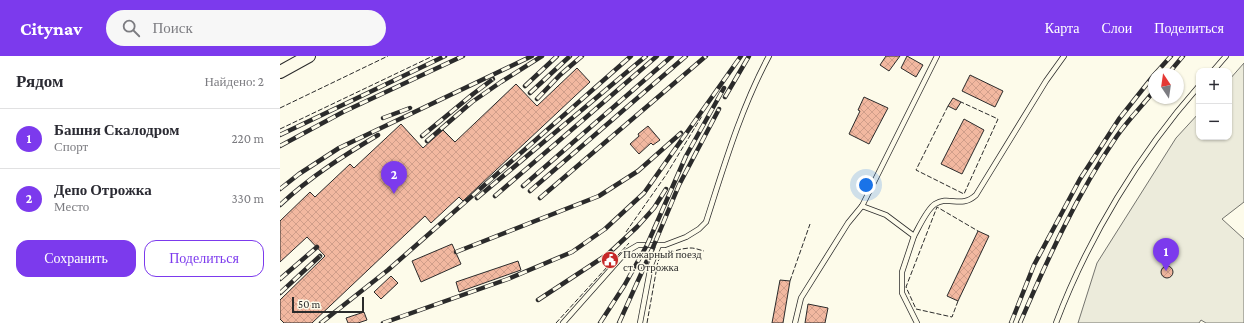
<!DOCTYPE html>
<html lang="ru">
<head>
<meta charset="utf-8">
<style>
  body { margin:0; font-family:"Crimson Pro",serif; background:#f7f7f7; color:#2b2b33 }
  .controls { position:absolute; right:12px; top:12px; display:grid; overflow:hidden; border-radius:8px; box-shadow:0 1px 3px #0004 }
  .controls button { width:36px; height:36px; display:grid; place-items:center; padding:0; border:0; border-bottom:1px solid #e1e1e2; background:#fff; color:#2b2b33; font:20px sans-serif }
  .compass { position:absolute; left:868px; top:12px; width:36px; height:36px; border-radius:50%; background:#fff; box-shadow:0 1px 3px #0004; rotate:347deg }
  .scale { position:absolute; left:12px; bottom:10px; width:72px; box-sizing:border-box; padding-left:4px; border:2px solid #2b2b2b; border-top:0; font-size:11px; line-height:14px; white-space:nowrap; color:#2b2b2b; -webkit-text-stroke:3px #fdfbea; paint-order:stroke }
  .you { position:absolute; left:586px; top:129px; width:14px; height:14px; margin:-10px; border:3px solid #fff; border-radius:50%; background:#1a73e8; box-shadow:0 0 0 6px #1a73e833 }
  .badge { display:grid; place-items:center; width:26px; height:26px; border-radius:50%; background:#7c3aed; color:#fff; font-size:13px; font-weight:700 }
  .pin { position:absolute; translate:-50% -33px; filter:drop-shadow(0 1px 2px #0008) }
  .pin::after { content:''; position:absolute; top:21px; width:14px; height:12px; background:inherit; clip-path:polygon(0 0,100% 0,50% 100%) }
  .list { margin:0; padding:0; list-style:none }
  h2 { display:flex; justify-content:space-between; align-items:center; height:52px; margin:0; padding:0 16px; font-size:17px }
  h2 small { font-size:13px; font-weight:400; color:#7c7c81 }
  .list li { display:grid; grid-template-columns:26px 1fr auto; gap:12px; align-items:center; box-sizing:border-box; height:60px; padding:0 16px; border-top:1px solid #e1e1e2 }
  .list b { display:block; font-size:15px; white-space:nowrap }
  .list p { margin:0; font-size:13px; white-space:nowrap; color:#7c7c81 }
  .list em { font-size:13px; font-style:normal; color:#7c7c81 }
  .actions { display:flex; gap:8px; padding:12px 16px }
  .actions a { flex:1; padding:9px 0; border:1px solid #7c3aed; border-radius:12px; text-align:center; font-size:14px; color:#7c3aed }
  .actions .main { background:#7c3aed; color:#fff }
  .icon { flex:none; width:22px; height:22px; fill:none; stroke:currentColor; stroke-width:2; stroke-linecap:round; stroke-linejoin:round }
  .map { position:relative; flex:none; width:964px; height:267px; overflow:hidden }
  header { display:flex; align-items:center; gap:24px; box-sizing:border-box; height:56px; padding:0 20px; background:#7c3aed; color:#fff }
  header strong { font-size:19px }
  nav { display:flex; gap:22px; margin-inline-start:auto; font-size:14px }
  .search { width:280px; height:36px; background:#f7f7f7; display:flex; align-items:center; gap:10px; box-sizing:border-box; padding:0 14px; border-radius:22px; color:#7c7c81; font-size:15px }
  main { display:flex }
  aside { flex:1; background:#fff }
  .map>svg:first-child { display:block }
  .green { fill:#ecebdb; stroke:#74746e }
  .building { fill:url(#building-cross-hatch); stroke:#2b2b2b }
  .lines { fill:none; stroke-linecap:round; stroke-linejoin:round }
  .lane-casing { stroke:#2b2b2b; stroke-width:6 }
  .secondary-casing { stroke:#2b2b2b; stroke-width:14 }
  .lane { stroke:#fdfbea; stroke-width:4.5 }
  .secondary { stroke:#fdfbea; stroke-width:12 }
  .rail-casing { stroke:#2b2b2b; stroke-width:4.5 }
  .rail { stroke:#fdfbea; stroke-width:3; stroke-dasharray:9; stroke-linecap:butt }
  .fence { stroke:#2b2b2b; stroke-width:1; stroke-dasharray:5 2; stroke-linecap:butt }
  .labels { text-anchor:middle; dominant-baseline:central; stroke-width:3; stroke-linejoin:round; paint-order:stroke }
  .poi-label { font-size:11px; fill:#2b2b2b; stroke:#fdfbea; text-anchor:start }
</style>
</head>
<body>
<header>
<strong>Citynav</strong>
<div class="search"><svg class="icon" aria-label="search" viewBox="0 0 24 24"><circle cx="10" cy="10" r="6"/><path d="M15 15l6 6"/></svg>Поиск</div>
<nav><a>Карта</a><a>Слои</a><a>Поделиться</a></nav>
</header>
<main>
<aside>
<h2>Рядом<small>Найдено: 2</small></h2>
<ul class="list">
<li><span class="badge">1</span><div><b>Башня Скалодром</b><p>Спорт</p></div><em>220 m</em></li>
<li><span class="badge">2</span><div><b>Депо Отрожка</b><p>Место</p></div><em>330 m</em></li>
</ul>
<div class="actions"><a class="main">Сохранить</a><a>Поделиться</a></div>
</aside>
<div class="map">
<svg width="964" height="267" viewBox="0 0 964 267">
  <defs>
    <pattern id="building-cross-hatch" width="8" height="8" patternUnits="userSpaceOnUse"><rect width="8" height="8" fill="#f2b8a0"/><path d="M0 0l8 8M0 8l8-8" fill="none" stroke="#d09e8a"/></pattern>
  </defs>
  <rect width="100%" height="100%" fill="#fdfbea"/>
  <path class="green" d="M964 7V146L942 163 964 183V267H926L921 264 919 267H798L817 207 896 82 919 57V81H949V24Z"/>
  <g class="building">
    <path d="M606 0H620L609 15 600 9Z"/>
    <path d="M627 0 643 9 636 21 621 12Z"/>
    <path d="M297 12 310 26 183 145 179 141 151 167 145 160 32 267H4L0 263V244L45 200 27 181 0 206V165L30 136 35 141 70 108 74 112 121 68 143 92 163 74 175 86 236 28 257 50Z"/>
    <path d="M690 19 723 35 715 51 682 35Z"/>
    <path d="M584 41 608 52 589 88 569 78 580 55 578 54Z"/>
    <path d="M673 42 681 46 676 54 668 50Z"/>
    <path d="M684 63 704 74 682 118 661 108Z"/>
    <path d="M368 70 380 84 373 89 371 87 359 98 350 88 359 80 358 78Z"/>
    <path d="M698 175 709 180 678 245 667 240Z"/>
    <path d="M172 188 181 208 141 226 132 205Z"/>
    <path d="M238 205 241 214 179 236 176 226Z"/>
    <circle cx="887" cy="216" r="6"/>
    <path d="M111 220 118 227 101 243 94 236Z"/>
    <path d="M500 224 510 225 503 267H492Z"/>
    <path d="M528 248 548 252 545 267H525Z"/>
    <path d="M84 256 87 264 78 267H68L66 262Z"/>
  </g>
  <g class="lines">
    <defs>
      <g id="lane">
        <path d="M933 15 946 0"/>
        <path d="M582 150 657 0"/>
        <path d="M634 180C639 171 647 153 655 148 669 139 681 153 696 139L766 25 784 0"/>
        <path d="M283 267 346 196 358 189H385L406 181 419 173 426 166C444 110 461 52 489 0"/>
        <path d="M360 267 371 209 379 189"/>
        <path d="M515 267 521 242 568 167 582 150 606 159 634 180 622 216V237L637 267"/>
        <path d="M776 267C808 182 859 98 919 30"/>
      </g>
      <path id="secondary" d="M0 16 29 0"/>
    </defs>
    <use href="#lane" class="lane-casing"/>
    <use href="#secondary" class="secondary-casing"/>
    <use href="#lane" class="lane"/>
    <use href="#secondary" class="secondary"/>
    <defs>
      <g id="rail">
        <path d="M875 18 891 0"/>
        <path d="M888 18 903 0"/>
        <path d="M245 30 277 0"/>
        <path d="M250 37 290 0"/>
        <path d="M445 41 469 0"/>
        <path d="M257 43 280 19 302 0"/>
        <path d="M103 62 130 52"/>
        <path d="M0 79 165 0"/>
        <path d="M142 80 193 38 213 23"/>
        <path d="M147 85 192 46 221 26 262 0"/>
        <path d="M0 90 63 56 183 0"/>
        <path d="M243 130 392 0"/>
        <path d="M0 133 19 118 59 92 252 0"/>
        <path d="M250 135 406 0"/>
        <path d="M215 140 377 0"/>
        <path d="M197 142 366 0"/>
        <path d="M260 142 426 0"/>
        <path d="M0 149C30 121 63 100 98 79"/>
        <path d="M176 196 319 140 358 115 401 77"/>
        <path d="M0 223 37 191"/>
        <path d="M0 237 40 200"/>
        <path d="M258 244 328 198 357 171 374 152 386 133"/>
        <path d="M41 267 108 214 351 0"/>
        <path d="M103 267 228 223 292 196 325 173 364 137 461 0"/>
        <path d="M320 267 344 230 367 189 406 100 444 32"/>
        <path d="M339 267 374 189 399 129 439 53"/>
        <path d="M731 267 754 209 800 123 839 63 874 19"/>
        <path d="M740 267C768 202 797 138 837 80 848 64 862 50 874 35"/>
      </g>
    </defs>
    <use href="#rail" class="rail-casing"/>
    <use href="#rail" class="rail"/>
    <g class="fence">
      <path d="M668 50 636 114 684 138 718 63 681 46"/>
      <path d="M0 52 108 0"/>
      <path d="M0 73 153 0"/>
      <path d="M346 176 386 119 422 60"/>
      <path d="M510 225 530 168"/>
      <path d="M678 245 672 261 636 253 626 231 657 151 698 175"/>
      <path d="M276 267 349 187"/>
      <path d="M367 267 378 205C384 197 401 192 411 192 415 192 420 194 424 195"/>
    </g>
  </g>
  <defs>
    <symbol id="civic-disc" viewBox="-11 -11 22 22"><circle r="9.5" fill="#c62828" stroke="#fdfbea"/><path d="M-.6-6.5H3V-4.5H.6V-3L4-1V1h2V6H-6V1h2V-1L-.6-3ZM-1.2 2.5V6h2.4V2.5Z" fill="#fff"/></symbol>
  </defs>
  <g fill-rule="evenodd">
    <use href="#civic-disc" x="320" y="194" width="20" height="20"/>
  </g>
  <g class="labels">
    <g class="poi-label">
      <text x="343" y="198">Пожарный поезд<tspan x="343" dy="13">ст. Отрожка</tspan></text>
    </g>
  </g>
</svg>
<div class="controls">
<button>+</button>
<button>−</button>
</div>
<svg class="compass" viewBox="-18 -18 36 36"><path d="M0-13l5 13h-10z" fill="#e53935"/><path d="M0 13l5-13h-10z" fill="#7c7c81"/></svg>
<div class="scale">50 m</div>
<div class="you"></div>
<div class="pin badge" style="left:886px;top:215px">1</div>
<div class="pin badge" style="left:114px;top:138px">2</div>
</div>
</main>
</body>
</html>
